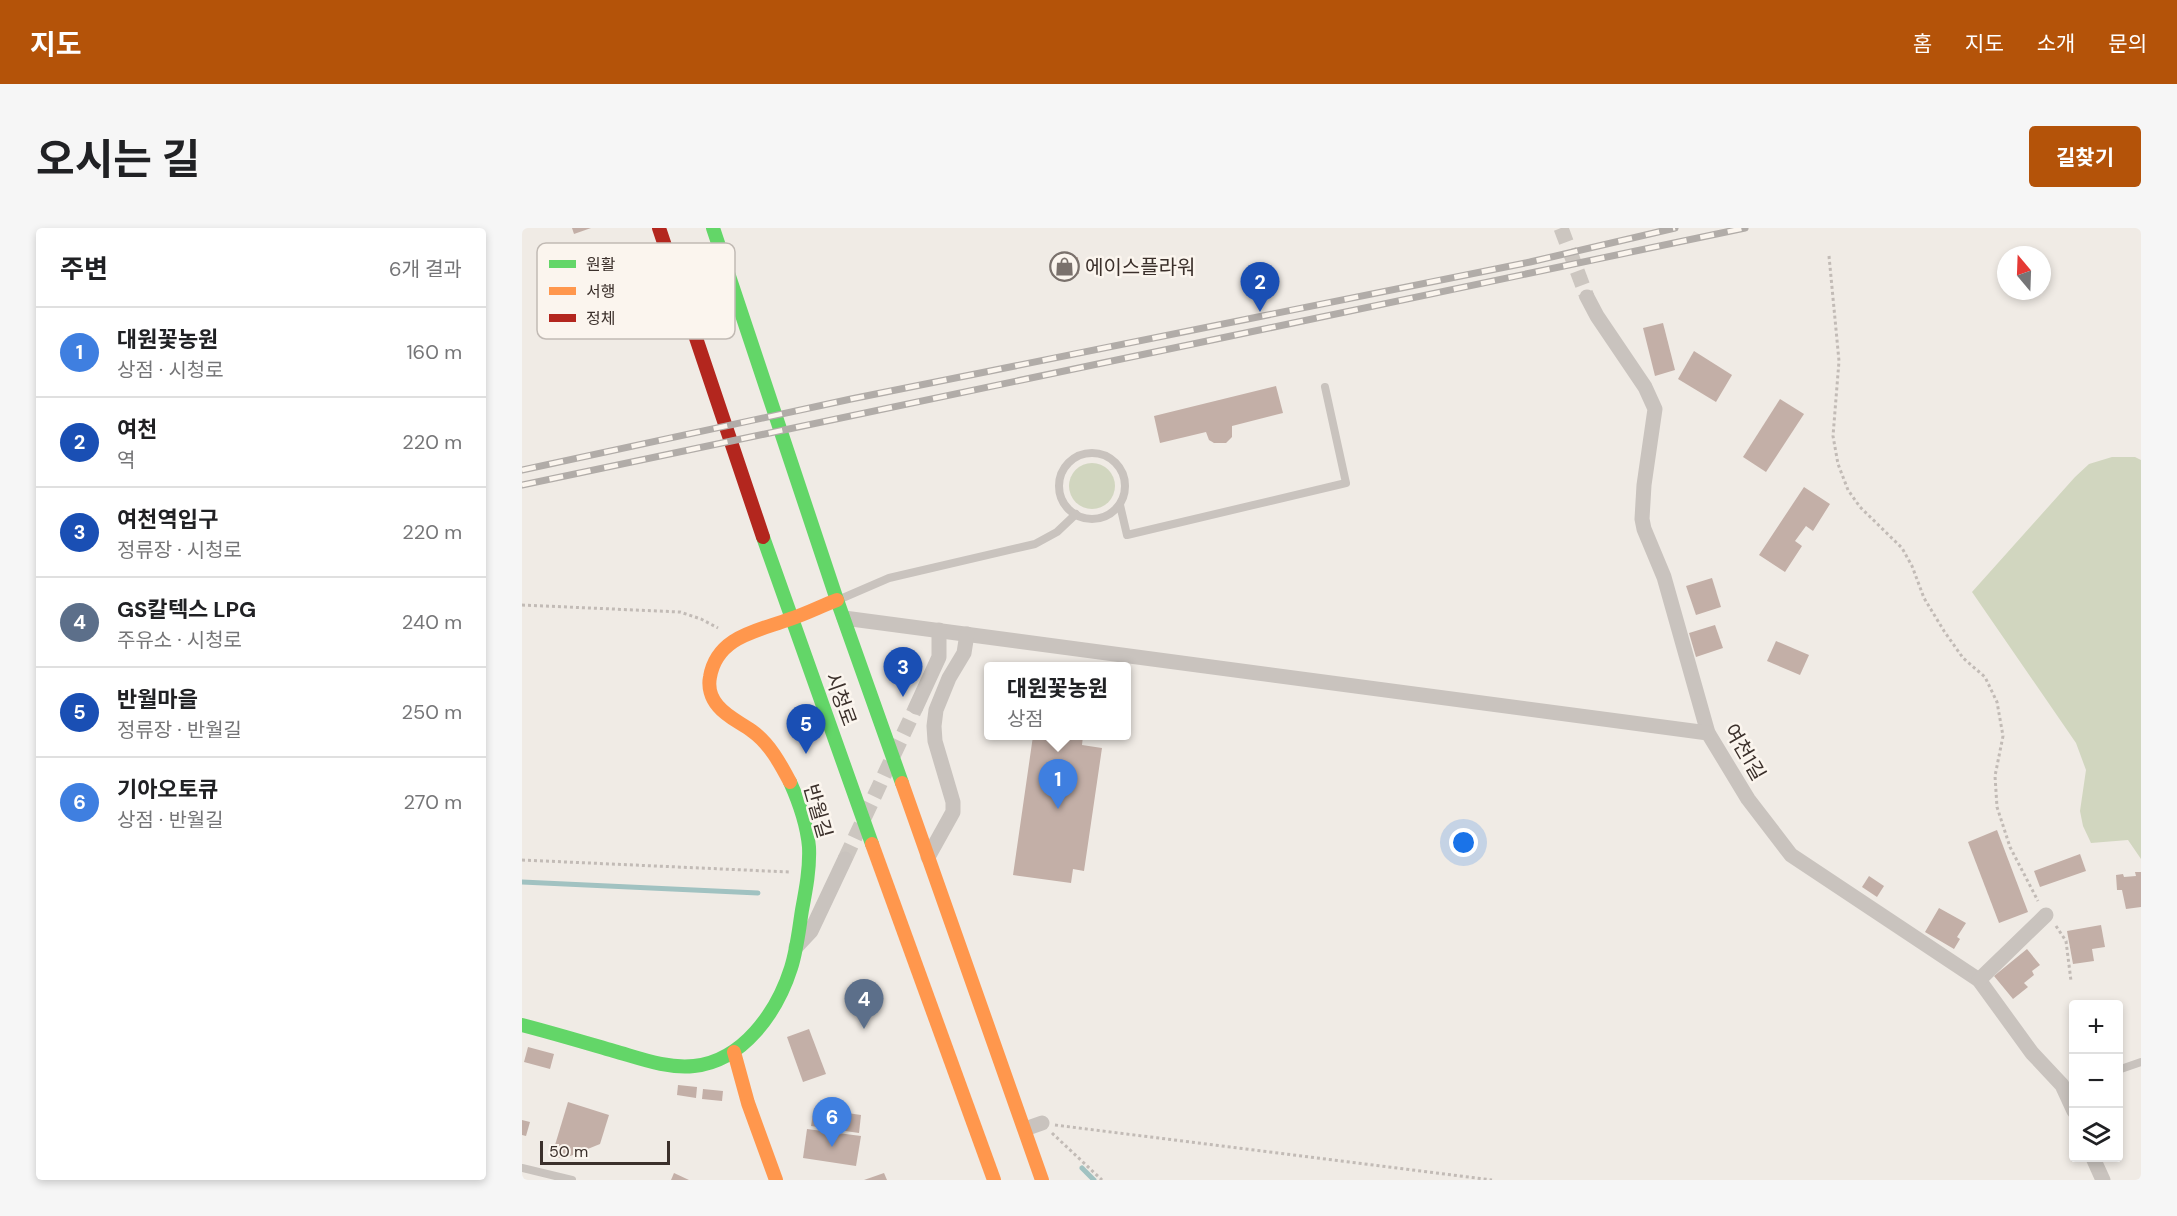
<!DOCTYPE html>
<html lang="ko">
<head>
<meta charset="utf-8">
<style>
  body { margin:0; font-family:"DM Sans","Noto Sans KR",sans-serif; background:#f6f6f6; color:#202124 }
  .controls { position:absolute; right:18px; bottom:18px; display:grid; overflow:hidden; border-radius:6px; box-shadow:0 3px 9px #0003 }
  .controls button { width:54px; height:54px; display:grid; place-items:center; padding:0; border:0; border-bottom:2px solid #e0e0e0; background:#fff; color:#202124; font:30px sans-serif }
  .compass { position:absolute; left:1475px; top:18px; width:54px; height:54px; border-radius:50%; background:#fff; box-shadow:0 3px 9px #0003; rotate:341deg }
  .scale { position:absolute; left:18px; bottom:15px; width:130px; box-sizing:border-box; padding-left:6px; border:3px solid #3b302b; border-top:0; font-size:16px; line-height:21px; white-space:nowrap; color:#3b302b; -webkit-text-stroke:4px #fbf5ee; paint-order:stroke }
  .you { position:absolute; left:942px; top:615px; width:21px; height:21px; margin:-15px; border:4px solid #fff; border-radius:50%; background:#1a73e8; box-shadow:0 0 0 9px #1a73e833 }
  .badge { display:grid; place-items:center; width:39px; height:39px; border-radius:50%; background:#b45309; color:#fff; font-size:20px; font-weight:700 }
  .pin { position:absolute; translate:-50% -50px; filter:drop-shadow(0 2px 3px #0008) }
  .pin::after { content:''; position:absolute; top:32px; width:21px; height:18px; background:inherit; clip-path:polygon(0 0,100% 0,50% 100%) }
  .popup { position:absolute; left:462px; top:434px; width:147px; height:78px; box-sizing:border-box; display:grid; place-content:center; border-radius:6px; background:#fff; filter:drop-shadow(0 2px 4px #0005); font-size:20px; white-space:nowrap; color:#757577 }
  .popup b { font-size:22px; color:#202124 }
  .popup::after { content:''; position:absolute; left:50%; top:100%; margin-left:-12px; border:12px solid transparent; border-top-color:#fff }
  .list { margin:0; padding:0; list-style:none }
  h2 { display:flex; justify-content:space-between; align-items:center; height:78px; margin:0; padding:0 24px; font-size:26px }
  h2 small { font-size:20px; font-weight:400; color:#757577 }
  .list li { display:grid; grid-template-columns:39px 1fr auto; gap:18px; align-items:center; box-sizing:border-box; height:90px; padding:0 24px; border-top:2px solid #e0e0e0 }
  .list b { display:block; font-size:22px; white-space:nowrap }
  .list p { margin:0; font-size:20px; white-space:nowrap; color:#757577 }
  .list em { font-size:20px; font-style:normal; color:#757577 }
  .icon { flex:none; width:33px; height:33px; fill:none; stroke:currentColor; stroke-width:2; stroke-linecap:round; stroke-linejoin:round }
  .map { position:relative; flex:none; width:1619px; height:952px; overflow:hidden; border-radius:6px }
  header { display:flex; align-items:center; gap:36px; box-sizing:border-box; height:84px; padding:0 30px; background:#b45309; color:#fff }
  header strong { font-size:28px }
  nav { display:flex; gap:33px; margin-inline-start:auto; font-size:21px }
  .intro { display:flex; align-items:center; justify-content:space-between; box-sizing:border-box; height:144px; padding:0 36px }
  h1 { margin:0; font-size:42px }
  .button { padding:15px 27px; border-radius:6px; background:#b45309; color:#fff; font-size:21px; font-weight:700 }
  main { display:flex; gap:36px; padding:0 36px }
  aside { flex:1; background:#fff; border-radius:6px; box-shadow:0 3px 9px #0003 }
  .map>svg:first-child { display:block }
  .green { fill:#d1d6bf }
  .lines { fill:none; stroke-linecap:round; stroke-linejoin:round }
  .stream { stroke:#a1c2c1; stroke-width:5 }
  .building { fill:#c3afa7 }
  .street-tunnel { stroke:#ccc6c0; stroke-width:15; stroke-dasharray:15 8; stroke-linecap:butt }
  .path { stroke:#c2bbb6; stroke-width:3; stroke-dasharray:3 3; stroke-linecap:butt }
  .lane { stroke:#c9c3be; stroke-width:8 }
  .street { stroke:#c9c3be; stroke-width:15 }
  .fast { stroke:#63d668; stroke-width:14 }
  .slow { stroke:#ff974d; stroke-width:14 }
  .jam { stroke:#b3261e; stroke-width:14 }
  .rail-casing { stroke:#b1aca8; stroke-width:7 }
  .rail { stroke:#fbf5ee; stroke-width:4.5; stroke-dasharray:14; stroke-linecap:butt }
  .labels { text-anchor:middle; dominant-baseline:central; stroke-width:5; stroke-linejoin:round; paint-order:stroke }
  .poi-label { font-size:20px; fill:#3b302b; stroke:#fbf5ee; text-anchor:start }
  .street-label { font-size:20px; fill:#3b302b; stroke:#fbf5ee }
  .key { fill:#fbf5ee; stroke:#c1bab4; stroke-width:1.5 }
  .key-label { font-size:16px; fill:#3b302b }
</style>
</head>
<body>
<header>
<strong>지도</strong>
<nav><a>홈</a><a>지도</a><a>소개</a><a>문의</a></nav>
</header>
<div class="intro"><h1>오시는 길</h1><a class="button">길찾기</a></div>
<main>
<aside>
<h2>주변<small>6개 결과</small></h2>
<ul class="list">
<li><span class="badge" style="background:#3f7fe0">1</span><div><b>대원꽃농원</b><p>상점 · 시청로</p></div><em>160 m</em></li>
<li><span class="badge" style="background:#1a4fb4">2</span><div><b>여천</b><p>역</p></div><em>220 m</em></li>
<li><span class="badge" style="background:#1a4fb4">3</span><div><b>여천역입구</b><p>정류장 · 시청로</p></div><em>220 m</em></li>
<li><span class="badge" style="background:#5c6f8a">4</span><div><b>GS칼텍스 LPG</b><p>주유소 · 시청로</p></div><em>240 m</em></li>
<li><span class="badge" style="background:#1a4fb4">5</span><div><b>반월마을</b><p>정류장 · 반월길</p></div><em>250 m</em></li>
<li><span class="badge" style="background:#3f7fe0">6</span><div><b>기아오토큐</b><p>상점 · 반월길</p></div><em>270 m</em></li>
</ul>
</aside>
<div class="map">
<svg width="1619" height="952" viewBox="0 0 1619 952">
  <rect width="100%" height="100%" fill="#f0ebe5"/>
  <g class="green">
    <path d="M1590 229H1613L1619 232V631L1606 612 1569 615 1561 598 1558 583 1564 542 1554 515 1450 364 1553 249 1567 236Z"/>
    <circle cx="570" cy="258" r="23"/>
  </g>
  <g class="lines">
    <g class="stream">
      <path d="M0 654 236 665"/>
      <path d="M560 940 572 952"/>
    </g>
  </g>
  <g class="building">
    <path d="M50 0H69L52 6Z"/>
    <path d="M82 27 97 70 47 87 32 44Z"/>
    <path d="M556 29 557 46 530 48 528 32Z"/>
    <path d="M1141 95 1153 142 1133 148 1121 100Z"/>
    <path d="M1172 123 1210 147 1194 174 1156 151Z"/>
    <path d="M754 158 761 185 710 198V209L704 215H692L687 212 684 204 638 215 632 188Z"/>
    <path d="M1258 171 1282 186 1244 244 1221 229Z"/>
    <path d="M1282 259 1308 276 1291 303 1284 298 1273 313 1280 318 1263 344 1237 327Z"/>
    <path d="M1190 350 1199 379 1174 387 1164 358Z"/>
    <path d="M1193 397 1201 420 1174 429 1167 405Z"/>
    <path d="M1254 413 1287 427 1278 447 1245 433Z"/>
    <path d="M511 508H561L560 517 580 520 562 643 551 641 549 655 491 647Z"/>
    <path d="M1475 602 1506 684 1477 695 1446 614Z"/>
    <path d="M1558 626 1564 643 1518 659 1512 643Z"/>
    <path d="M1613 644H1619V679L1604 681 1600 662H1595L1594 647 1601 646 1602 649 1614 648Z"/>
    <path d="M1347 648 1362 658 1355 669 1340 659Z"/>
    <path d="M1417 680 1444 695 1435 709 1438 711 1432 721 1403 704Z"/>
    <path d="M1579 697 1583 719 1570 721 1572 733 1551 736 1545 703Z"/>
    <path d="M1505 721 1518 737 1510 743 1512 747 1502 755 1506 759 1491 771 1472 748Z"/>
    <path d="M287 801 304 846 281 854 265 809Z"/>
    <path d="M6 819 32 826 28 841 2 834Z"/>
    <path d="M156 857 175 859 174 870 155 867Z"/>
    <path d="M181 861 201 863 200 873 180 871Z"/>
    <path d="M46 874 87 887 78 916 41 931 30 927Z"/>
    <path d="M292 880 339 887 337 905 289 898Z"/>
    <path d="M0 892 8 894 4 908 0 907Z"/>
    <path d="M285 901 339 908 334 938 281 930Z"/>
    <path d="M152 945 167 952H149Z"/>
    <path d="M362 945 365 952H342Z"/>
  </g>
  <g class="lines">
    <g class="street-tunnel">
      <path d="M1039 0 1065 69"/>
      <path d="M323 631 394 479"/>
    </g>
    <g class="path">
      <path d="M1307 28 1317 133 1311 208 1316 236 1326 262 1338 279 1380 320 1390 338 1402 370 1422 403 1441 430 1463 449 1475 474 1481 508 1473 548 1475 579 1488 619 1516 673"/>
      <path d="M0 377 158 384 179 391 196 400"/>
      <path d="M0 632 267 644"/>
      <path d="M1534 698 1544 713 1549 753"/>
      <path d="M533 897 970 952"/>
      <path d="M530 905 580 952"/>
    </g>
    <g class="lane">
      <circle cx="570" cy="258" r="33"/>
      <path d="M598 277 605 307 824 255 803 159"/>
      <path d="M316 372 367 350 513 316 535 304 554 286"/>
      <path d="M1596 842 1619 834"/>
      <path d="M0 940 50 952"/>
    </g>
    <g class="street">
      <path d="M1065 69 1075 88 1123 159 1133 181 1122 257 1120 291 1122 301 1142 349 1186 505 1226 571 1269 627 1457 752 1510 825 1540 857 1552 883"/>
      <path d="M322 390 1186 505"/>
      <path d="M394 479 417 429V402"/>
      <path d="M406 629 431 584V574L413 513 412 498 414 482 427 450 442 425 445 406"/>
      <path d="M274 719 289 703 323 631"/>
      <path d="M1457 752 1524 687"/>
      <path d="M503 901 520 895"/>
      <path d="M1571 930 1581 952"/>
    </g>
    <g class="fast">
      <path d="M191 0 315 372 380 555"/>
      <path d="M241 309 350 616"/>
      <path d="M0 797C31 805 61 814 92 823 117 830 145 841 172 838 221 833 255 784 269 740 275 721 277 701 280 682 284 661 288 640 287 619 285 596 277 574 268 554"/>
    </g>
    <g class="slow">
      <path d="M268 554C258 535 247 515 230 503 219 495 205 489 196 478 189 470 186 459 188 449 195 408 236 403 268 391 284 386 299 378 315 372"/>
      <path d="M380 555 520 952"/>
      <path d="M350 616 472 952"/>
      <path d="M212 824 226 875 254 952"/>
    </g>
    <path class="jam" d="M137 0 241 309"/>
    <defs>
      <g id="rail">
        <path d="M0 242 329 171 1008 34 1153 0"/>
        <path d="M0 257 1223 0"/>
      </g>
    </defs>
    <use href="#rail" class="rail-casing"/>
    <use href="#rail" class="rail"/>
  </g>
  <defs>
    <symbol id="shop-ring" viewBox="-11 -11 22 22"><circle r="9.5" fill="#fbf5ee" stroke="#7a716c" stroke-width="1.5"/><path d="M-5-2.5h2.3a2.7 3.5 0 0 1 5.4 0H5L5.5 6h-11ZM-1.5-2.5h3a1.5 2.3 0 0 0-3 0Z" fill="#7a716c"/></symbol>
  </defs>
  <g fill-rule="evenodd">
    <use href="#shop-ring" x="526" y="22" width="33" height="33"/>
  </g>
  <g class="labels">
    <g class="poi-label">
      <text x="563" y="39">에이스플라워</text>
    </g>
    <g class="street-label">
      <text transform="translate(319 471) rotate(70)">시청로</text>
      <text transform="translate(1223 524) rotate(60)">여천1길</text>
      <text transform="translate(296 583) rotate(74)">반월길</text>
    </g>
  </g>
  <rect x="15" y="15" width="198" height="96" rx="9" class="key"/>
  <rect x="27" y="32" width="27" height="8" fill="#63d668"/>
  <rect x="27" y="59" width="27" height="8" fill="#ff974d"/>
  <rect x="27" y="86" width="27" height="8" fill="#b3261e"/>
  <g class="key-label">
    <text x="64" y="42">원활</text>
    <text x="64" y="69">서행</text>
    <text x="64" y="96">정체</text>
  </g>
</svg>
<div class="controls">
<button>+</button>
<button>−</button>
<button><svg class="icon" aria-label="layers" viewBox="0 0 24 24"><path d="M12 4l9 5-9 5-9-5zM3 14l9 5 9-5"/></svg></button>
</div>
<svg class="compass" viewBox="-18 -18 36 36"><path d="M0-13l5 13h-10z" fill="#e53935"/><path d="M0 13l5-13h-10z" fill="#757577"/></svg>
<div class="scale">50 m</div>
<div class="you"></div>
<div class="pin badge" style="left:536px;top:581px;background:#3f7fe0">1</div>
<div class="popup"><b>대원꽃농원</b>상점</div>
<div class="pin badge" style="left:738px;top:84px;background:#1a4fb4">2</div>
<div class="pin badge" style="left:381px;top:469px;background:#1a4fb4">3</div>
<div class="pin badge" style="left:342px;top:801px;background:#5c6f8a">4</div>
<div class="pin badge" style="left:284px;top:526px;background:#1a4fb4">5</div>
<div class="pin badge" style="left:310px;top:919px;background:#3f7fe0">6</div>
</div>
</main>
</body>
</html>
